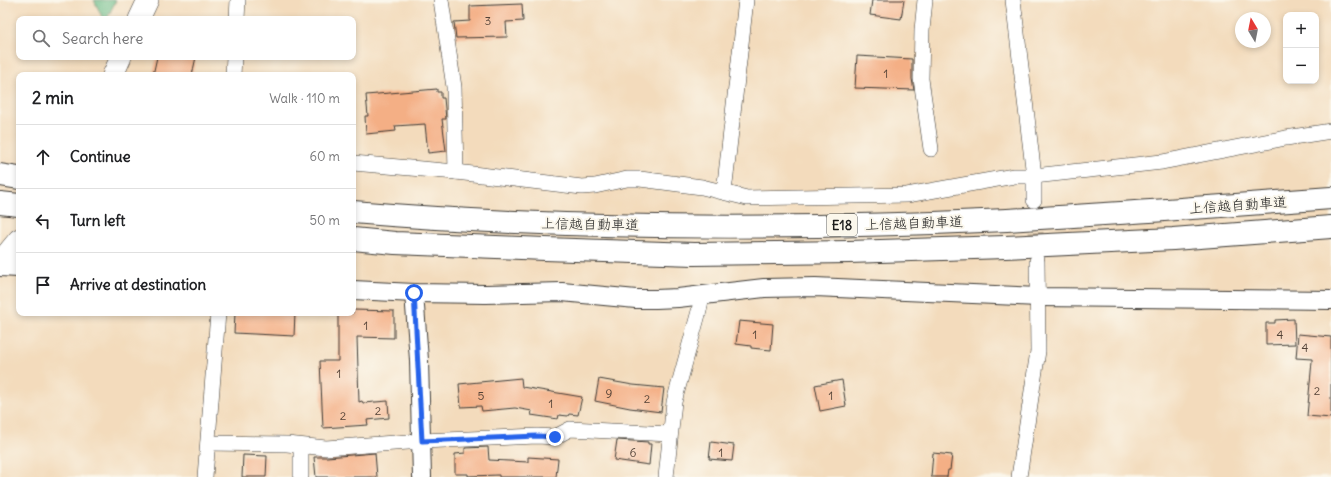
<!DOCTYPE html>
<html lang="en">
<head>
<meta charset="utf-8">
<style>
  body { margin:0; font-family:Delius,"Klee One",sans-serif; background:#f6f6f6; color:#202124 }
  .controls { position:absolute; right:12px; top:12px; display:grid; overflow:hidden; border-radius:8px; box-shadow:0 2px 6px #0003 }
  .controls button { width:36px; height:36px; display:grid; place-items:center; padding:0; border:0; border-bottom:1px solid #e0e0e0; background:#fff; color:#202124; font:20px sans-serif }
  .compass { position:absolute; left:1235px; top:12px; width:36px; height:36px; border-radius:50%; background:#fff; box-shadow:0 2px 6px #0003; rotate:350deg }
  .stop { position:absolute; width:12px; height:12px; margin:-9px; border:3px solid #2563eb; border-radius:50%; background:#fff }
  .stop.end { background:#2563eb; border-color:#fff; box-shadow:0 1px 4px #0008 }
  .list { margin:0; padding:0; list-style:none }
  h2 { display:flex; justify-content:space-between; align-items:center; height:52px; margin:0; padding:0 16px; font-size:17px }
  h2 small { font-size:13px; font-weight:400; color:#757577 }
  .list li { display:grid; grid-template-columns:26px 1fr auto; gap:12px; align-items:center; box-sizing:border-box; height:64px; padding:0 16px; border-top:1px solid #e0e0e0 }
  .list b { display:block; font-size:15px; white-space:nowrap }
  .list em { font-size:13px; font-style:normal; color:#757577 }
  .icon { flex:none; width:22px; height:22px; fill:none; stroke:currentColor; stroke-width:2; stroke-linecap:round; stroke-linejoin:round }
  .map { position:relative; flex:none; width:1331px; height:477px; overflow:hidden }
  .search { position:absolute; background:#fff; box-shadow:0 2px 6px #0003; left:16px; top:16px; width:340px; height:44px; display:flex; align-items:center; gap:10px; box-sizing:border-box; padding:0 14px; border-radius:8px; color:#757577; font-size:15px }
  .panel { position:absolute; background:#fff; box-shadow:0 2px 6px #0003; left:16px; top:72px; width:340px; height:244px; border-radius:8px }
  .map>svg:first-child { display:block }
  .forest { fill:#6cbc88; stroke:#446c52 }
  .building { fill:#f4af85 }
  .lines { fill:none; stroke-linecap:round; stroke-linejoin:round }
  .minor-tunnel { stroke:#c8b59c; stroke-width:15; stroke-dasharray:15 8; stroke-linecap:butt }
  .minor-casing { stroke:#3c3934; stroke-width:16 }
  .tertiary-casing { stroke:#3c3934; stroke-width:20 }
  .secondary-casing { stroke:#3c3934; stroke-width:22 }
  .motorway-casing { stroke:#3c3934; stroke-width:24 }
  .minor { stroke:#fff; stroke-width:15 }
  .tertiary { stroke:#fff; stroke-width:18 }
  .secondary { stroke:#fff; stroke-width:21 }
  .motorway { stroke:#fff; stroke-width:22 }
  .route { stroke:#2563eb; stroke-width:5 }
  .labels { text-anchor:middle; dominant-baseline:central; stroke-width:4; stroke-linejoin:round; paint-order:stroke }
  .number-label { font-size:12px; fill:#524136 }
  .shield { fill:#fbf7ec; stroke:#5f5e5a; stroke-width:1 }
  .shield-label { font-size:13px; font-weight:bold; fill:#1c1c1c }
  .street-label { font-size:14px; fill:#1c1c1c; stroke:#fbf7ec }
</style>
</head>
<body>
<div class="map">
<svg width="1331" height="477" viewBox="0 0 1331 477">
  <rect width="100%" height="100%" fill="#fbf7ec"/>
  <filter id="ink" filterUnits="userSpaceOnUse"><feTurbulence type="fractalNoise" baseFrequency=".025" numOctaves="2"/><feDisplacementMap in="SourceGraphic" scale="8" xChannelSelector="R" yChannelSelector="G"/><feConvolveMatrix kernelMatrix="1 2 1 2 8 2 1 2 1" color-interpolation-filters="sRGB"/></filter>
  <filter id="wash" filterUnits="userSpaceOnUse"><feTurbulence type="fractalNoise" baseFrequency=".012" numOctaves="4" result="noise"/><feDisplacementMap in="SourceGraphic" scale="16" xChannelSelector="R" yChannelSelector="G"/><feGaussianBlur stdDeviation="0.9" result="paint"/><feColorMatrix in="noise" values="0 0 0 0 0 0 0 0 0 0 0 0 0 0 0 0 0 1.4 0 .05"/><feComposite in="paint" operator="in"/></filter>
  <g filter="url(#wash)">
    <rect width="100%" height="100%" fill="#f3dbbc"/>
    <path class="forest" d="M94 0H116L107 19H103Z"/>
    <g id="blocks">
      <g class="building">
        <path d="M872 0H904L901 19 870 15Z"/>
        <path d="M522 4 523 21 506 22 507 37 456 38 454 22 470 21V6Z"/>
        <path d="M857 56 912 59V79L914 90 855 88Z"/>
        <path d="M157 57H196L192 75H153Z"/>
        <path d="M437 89V92H441V98H444L446 119H442L446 151 428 153 425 124 395 126 396 131 366 134 365 116H368L366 95Z"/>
        <path d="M353 310 394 311V338L357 337 359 402 362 401 363 403 388 401 389 418 367 420 368 425 323 428 320 361H338V313H353Z"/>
        <path d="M235 313H295L294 336 234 333Z"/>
        <path d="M1294 319 1295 344 1266 345V323H1275V320Z"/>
        <path d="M739 321 773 324 771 350 751 348V346L736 344Z"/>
        <path d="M1298 334 1331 337V418L1307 416 1312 361V359L1296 358Z"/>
        <path d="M521 378 522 387 582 397 578 415 569 414 568 416 559 415 558 419 531 415 532 411 515 408 482 411 481 406 461 407 459 384Z"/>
        <path d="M599 379 633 385 664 388 661 412 630 408 595 401Z"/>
        <path d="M842 380 846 406 820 411 815 385Z"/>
        <path d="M617 440 648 442V444H651L649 465 614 460Z"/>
        <path d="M711 442 734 445 732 461 709 459Z"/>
        <path d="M488 447 489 460 528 462V457L558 459 556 477H499V475L468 476V474H455V454L465 453V448Z"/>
        <path d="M375 453 377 477H316L314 457H327Z"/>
        <path d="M933 453 952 455 950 470H948L947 477H931Z"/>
        <path d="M243 455 267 456 266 477H242Z"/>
      </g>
    </g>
  </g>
  <g filter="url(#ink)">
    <use href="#blocks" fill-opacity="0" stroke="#3c3934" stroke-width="1"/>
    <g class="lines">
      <path class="minor-tunnel" d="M1035 209 1037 255"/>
      <defs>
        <g id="minor">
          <path d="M441 0 454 87 456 172"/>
          <path d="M925 0 922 30 921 79 931 149"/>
          <path d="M1013 0 1034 176V200"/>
          <path d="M237 19 238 0"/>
          <path d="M233 75 234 57"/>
          <path d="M353 163 456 172 582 187 595 186 627 179H640L702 187 747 198 907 195 1014 176H1034L1162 162 1286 138 1331 131"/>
          <path d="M724 192 746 0"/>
          <path d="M208 443 287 444 326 448 422 441 537 436 555 437 570 429 670 434"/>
          <path d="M205 477 218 313"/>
          <path d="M301 477V446"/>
          <path d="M666 477 674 402 699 311 702 295"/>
          <path d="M1019 477 1038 351 1037 261"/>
        </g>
        <g id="tertiary">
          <path d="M0 267 19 268"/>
          <path d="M353 290 414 293 486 294 562 292 636 299H656L678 298 764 288 815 287 1038 297 1331 300"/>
          <path d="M414 293 419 360 422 477"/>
        </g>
        <g id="secondary">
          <path d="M139 19 148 0"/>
          <path d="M113 75 121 57"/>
          <path d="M0 262 19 239"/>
        </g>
        <g id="motorway">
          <path d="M0 175 19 178"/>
          <path d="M0 203 19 205"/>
          <path d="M353 212C570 230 789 230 1007 220 1115 214 1223 206 1331 198"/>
          <path d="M353 239 395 243 545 249 694 254 849 252 1005 247 1173 239 1331 227"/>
        </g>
      </defs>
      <use href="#minor" class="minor-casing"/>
      <use href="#tertiary" class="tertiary-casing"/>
      <use href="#secondary" class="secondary-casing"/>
      <use href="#motorway" class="motorway-casing"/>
      <use href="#minor" class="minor"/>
      <use href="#tertiary" class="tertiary"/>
      <use href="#secondary" class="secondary"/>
      <use href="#motorway" class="motorway"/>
    </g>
  </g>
  <g class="lines" filter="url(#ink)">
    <path class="route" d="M414 293 422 441 537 436 555 437"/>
  </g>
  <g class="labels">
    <g class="number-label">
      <text x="488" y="20">3</text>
      <text x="886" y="73">1</text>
      <text x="366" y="325">1</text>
      <text x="755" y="334">1</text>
      <text x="1280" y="334">4</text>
      <text x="1305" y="347">4</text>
      <text x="339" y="373">1</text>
      <text x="1317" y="390">2</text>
      <text x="609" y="393">9</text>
      <text x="481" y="395">5</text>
      <text x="831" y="395">1</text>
      <text x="647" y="398">2</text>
      <text x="551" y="403">1</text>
      <text x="378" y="410">2</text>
      <text x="343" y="415">2</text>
      <text x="633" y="452">6</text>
      <text x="721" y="452">1</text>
    </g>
    <rect class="shield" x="827" y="214" width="30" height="22" rx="3"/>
    <g class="shield-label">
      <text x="842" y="225">E18</text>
    </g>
    <g class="street-label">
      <text transform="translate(1238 205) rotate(-4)">上信越自動車道</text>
      <text transform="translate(914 223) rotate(-2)">上信越自動車道</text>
      <text transform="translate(590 224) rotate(1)">上信越自動車道</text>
    </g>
  </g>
</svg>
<div class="controls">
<button>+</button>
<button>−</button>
</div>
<svg class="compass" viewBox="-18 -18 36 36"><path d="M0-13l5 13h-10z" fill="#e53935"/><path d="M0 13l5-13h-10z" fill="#757577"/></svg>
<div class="stop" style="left:414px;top:293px"></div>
<div class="stop end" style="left:555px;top:437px"></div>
<div class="search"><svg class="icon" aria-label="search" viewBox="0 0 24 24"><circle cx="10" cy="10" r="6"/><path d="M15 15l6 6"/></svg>Search here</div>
<section class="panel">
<h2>2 min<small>Walk · 110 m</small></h2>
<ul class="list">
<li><svg class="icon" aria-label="ahead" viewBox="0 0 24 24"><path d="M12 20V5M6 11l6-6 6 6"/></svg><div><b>Continue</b></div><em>60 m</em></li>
<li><svg class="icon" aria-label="left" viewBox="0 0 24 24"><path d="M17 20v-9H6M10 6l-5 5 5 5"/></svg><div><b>Turn left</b></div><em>50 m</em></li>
<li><svg class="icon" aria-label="arrive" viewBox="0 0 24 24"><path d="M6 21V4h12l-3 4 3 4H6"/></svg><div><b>Arrive at destination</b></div></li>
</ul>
</section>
</div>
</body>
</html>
